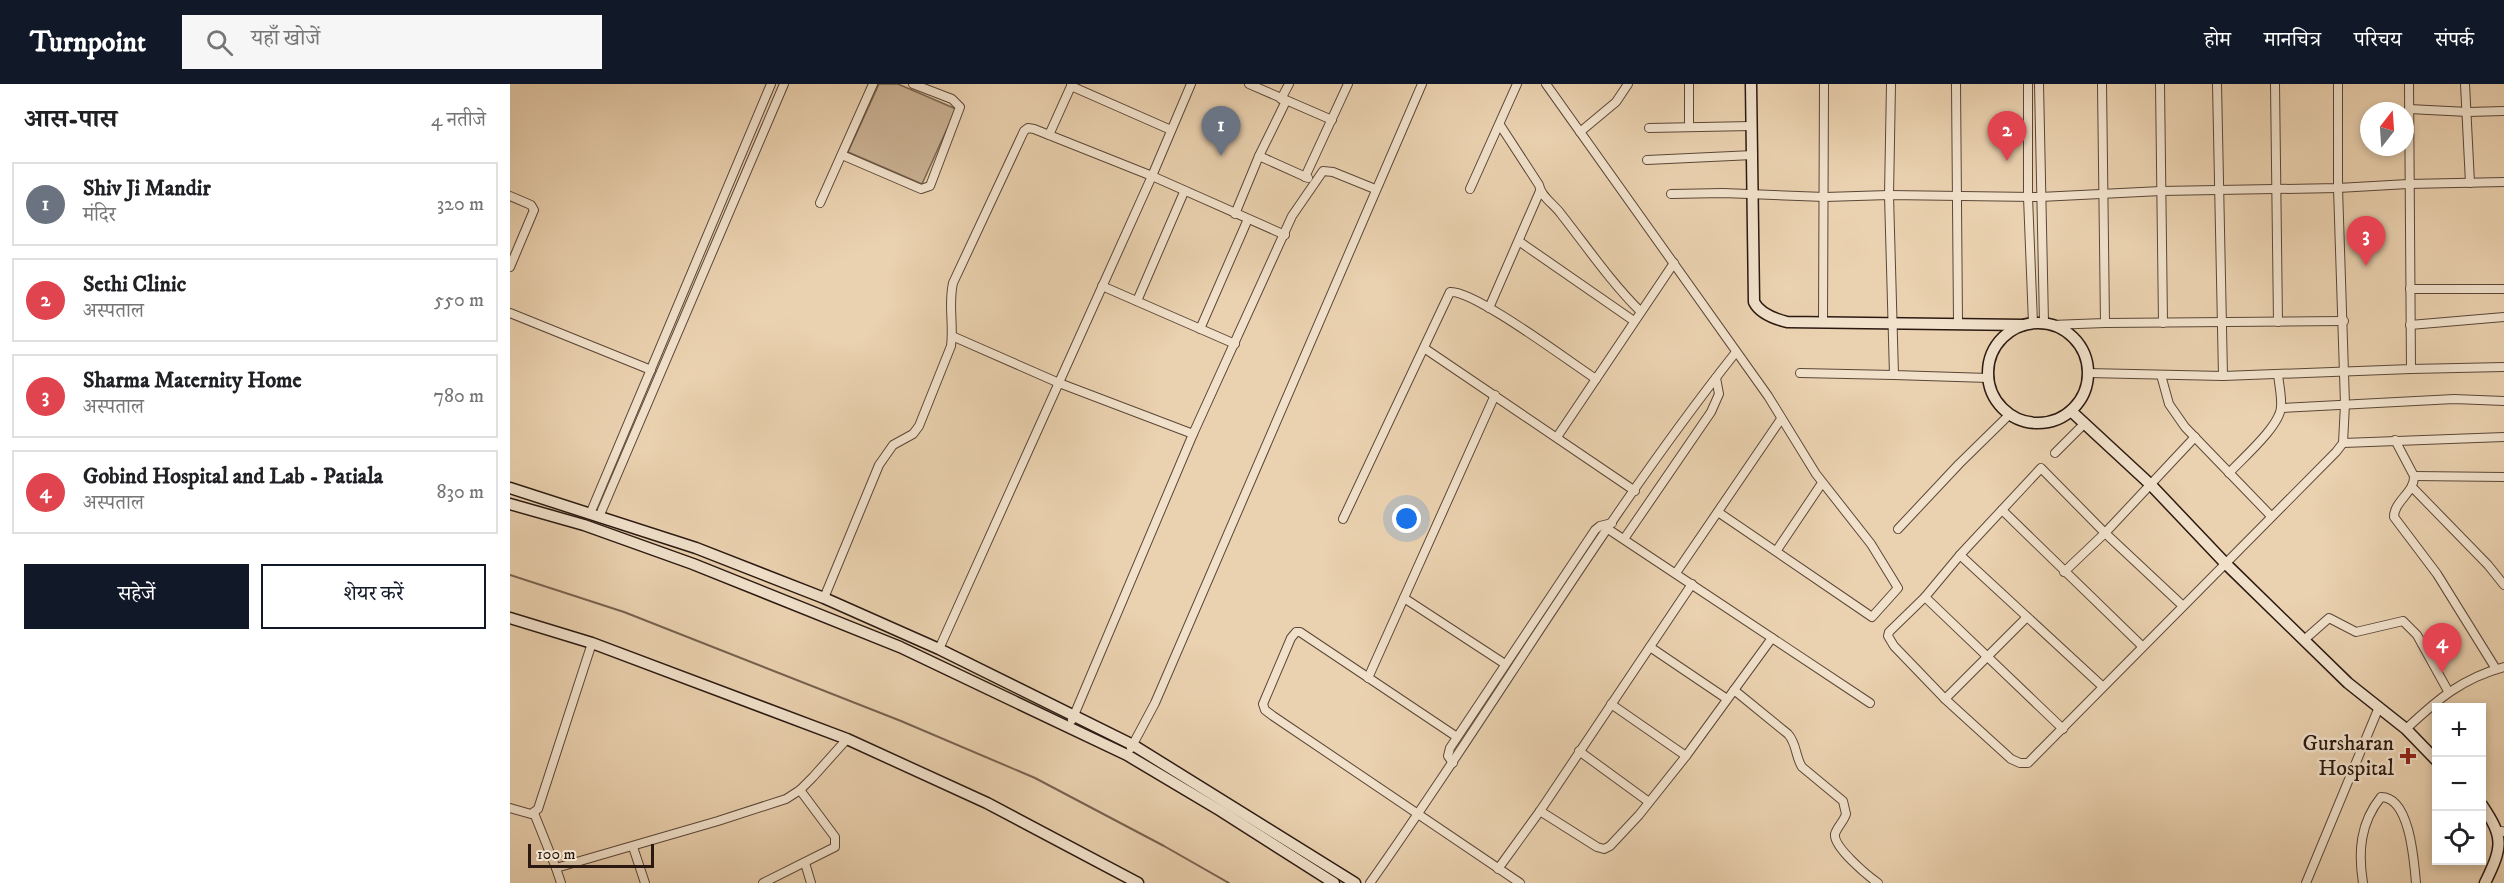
<!DOCTYPE html>
<html lang="hi">
<head>
<meta charset="utf-8">
<style>
  body { margin:0; font-family:"IM FELL DW Pica","Noto Serif Devanagari",serif; background:#f6f6f6; color:#202124 }
  .controls { position:absolute; right:18px; bottom:18px; display:grid; overflow:hidden; border-radius:0px; box-shadow:0 3px 9px #0003 }
  .controls button { width:54px; height:54px; display:grid; place-items:center; padding:0; border:0; border-bottom:2px solid #e0e0e0; background:#fff; color:#202124; font:30px sans-serif }
  .compass { position:absolute; left:1850px; top:18px; width:54px; height:54px; border-radius:50%; background:#fff; box-shadow:0 3px 9px #0003; rotate:17deg }
  .scale { position:absolute; left:18px; bottom:15px; width:126px; box-sizing:border-box; padding-left:6px; border:3px solid #2b1911; border-top:0; font-size:16px; line-height:21px; white-space:nowrap; color:#2b1911; -webkit-text-stroke:4px #f1e1cb; paint-order:stroke }
  .you { position:absolute; left:897px; top:435px; width:21px; height:21px; margin:-15px; border:4px solid #fff; border-radius:50%; background:#1a73e8; box-shadow:0 0 0 9px #1a73e833 }
  .badge { display:grid; place-items:center; width:39px; height:39px; border-radius:50%; background:#111827; color:#fff; font-size:20px; font-weight:700 }
  .pin { position:absolute; translate:-50% -50px; filter:drop-shadow(0 2px 3px #0008) }
  .pin::after { content:''; position:absolute; top:32px; width:21px; height:18px; background:inherit; clip-path:polygon(0 0,100% 0,50% 100%) }
  .list { margin:0; padding:0; list-style:none }
  h2 { display:flex; justify-content:space-between; align-items:center; height:78px; margin:0; padding:0 24px; font-size:26px }
  h2 small { font-size:20px; font-weight:400; color:#757577 }
  .list li { display:grid; grid-template-columns:39px 1fr auto; gap:18px; align-items:center; box-sizing:border-box; height:84px; margin:0 12px 12px; padding:0 12px; border:2px solid #e0e0e0; border-radius:0px }
  .list b { display:block; font-size:22px; white-space:nowrap }
  .list p { margin:0; font-size:20px; white-space:nowrap; color:#757577 }
  .list em { font-size:20px; font-style:normal; color:#757577 }
  .actions { display:flex; gap:12px; padding:18px 24px }
  .actions a { flex:1; padding:14px 0; border:2px solid #111827; border-radius:0px; text-align:center; font-size:21px; color:#111827 }
  .actions .main { background:#111827; color:#fff }
  .icon { flex:none; width:33px; height:33px; fill:none; stroke:currentColor; stroke-width:2; stroke-linecap:round; stroke-linejoin:round }
  .map { position:relative; flex:none; width:1994px; height:799px; overflow:hidden }
  header { display:flex; align-items:center; gap:36px; box-sizing:border-box; height:84px; padding:0 30px; background:#111827; color:#fff }
  header strong { font-size:28px }
  nav { display:flex; gap:33px; margin-inline-start:auto; font-size:21px }
  .search { width:420px; height:54px; background:#f6f6f6; display:flex; align-items:center; gap:15px; box-sizing:border-box; padding:0 21px; border-radius:0px; color:#757577; font-size:22px }
  main { display:flex }
  aside { flex:1; background:#fff }
  .map>svg:first-child { display:block }
  .green { fill:#cab294; stroke:#7a6652; stroke-width:1.5 }
  .lines { fill:none; stroke-linecap:round; stroke-linejoin:round }
  .stream { stroke:#77624f; stroke-width:2 }
  .street-casing { stroke:#5b4738; stroke-width:10 }
  .secondary-casing { stroke:#2b1911; stroke-width:13 }
  .street { stroke:#f1e1cb; stroke-width:8 }
  .secondary { stroke:#f1e1cb; stroke-width:10 }
  .poi-dot { fill:#8f2418; stroke:#f1e1cb; stroke-width:2 }
  .labels { text-anchor:middle; dominant-baseline:central; stroke-width:5; stroke-linejoin:round; paint-order:stroke }
  .poi-label { font-size:22px; fill:#2b1911; stroke:#f1e1cb; text-anchor:end }
</style>
</head>
<body>
<header>
<strong>Turnpoint</strong>
<div class="search"><svg class="icon" aria-label="search" viewBox="0 0 24 24"><circle cx="10" cy="10" r="6"/><path d="M15 15l6 6"/></svg>यहाँ खोजें</div>
<nav><a>होम</a><a>मानचित्र</a><a>परिचय</a><a>संपर्क</a></nav>
</header>
<main>
<aside>
<h2>आस-पास<small>4 नतीजे</small></h2>
<ul class="list">
<li><span class="badge" style="background:#6b7280">1</span><div><b>Shiv Ji Mandir</b><p>मंदिर</p></div><em>320 m</em></li>
<li><span class="badge" style="background:#e0444e">2</span><div><b>Sethi Clinic</b><p>अस्पताल</p></div><em>550 m</em></li>
<li><span class="badge" style="background:#e0444e">3</span><div><b>Sharma Maternity Home</b><p>अस्पताल</p></div><em>780 m</em></li>
<li><span class="badge" style="background:#e0444e">4</span><div><b>Gobind Hospital and Lab - Patiala</b><p>अस्पताल</p></div><em>830 m</em></li>
</ul>
<div class="actions"><a class="main">सहेजें</a><a>शेयर करें</a></div>
</aside>
<div class="map">
<svg width="1994" height="799" viewBox="0 0 1994 799">
  <rect width="100%" height="100%" fill="#ead1af"/>
  <filter id="stains"><feTurbulence type="fractalNoise" baseFrequency=".00333" numOctaves="4"/><feColorMatrix values="0 0 0 0 .2 0 0 0 0 .09 0 0 0 0 .02 0 0 0 .5 -.17"/></filter>
  <radialGradient id="worn" r=".72"><stop offset=".6" stop-color="#630" stop-opacity="0"/><stop offset="1" stop-color="#630" stop-opacity=".3"/></radialGradient>
  <path class="green" d="M369 0H388L446 25 412 100 338 68Z"/>
  <g class="lines">
    <path class="stream" d="M0 491 114 528 391 637 525 694 654 762 719 799"/>
    <defs>
      <g id="street">
        <path d="M739 0 822 36"/>
        <path d="M1036 0 1258 312 1306 390 1361 460 1388 504 1362 533 1208 428"/>
        <path d="M1381 0 1379 111 1384 291 1478 294"/>
        <path d="M1446 0 1448 238"/>
        <path d="M1518 0V113L1523 239"/>
        <path d="M1529 0 1534 239"/>
        <path d="M1650 0 1653 239"/>
        <path d="M1707 0 1713 292"/>
        <path d="M1765 0 1768 238"/>
        <path d="M1955 0 1960 99"/>
        <path d="M561 2 661 46"/>
        <path d="M771 15 779 0"/>
        <path d="M1899 25 1958 28 1994 27"/>
        <path d="M990 41 1029 101C1031 113 1044 120 1051 130 1077 163 1100 197 1130 227"/>
        <path d="M1179 43V0"/>
        <path d="M1139 44 1242 42"/>
        <path d="M1070 48 1106 18 1118 0"/>
        <path d="M539 51 562 0"/>
        <path d="M332 71 411 105 420 102 450 23 442 15 403 0"/>
        <path d="M749 72 798 94"/>
        <path d="M1137 76 1243 71"/>
        <path d="M795 93 838 0"/>
        <path d="M960 105 1007 0"/>
        <path d="M1161 110 1213 109 1315 113 1379 111 1530 113 1651 107 1828 104 1898 100 1994 98"/>
        <path d="M0 112 21 121 24 126 0 183"/>
        <path d="M310 119 363 0"/>
        <path d="M725 130 749 72 776 17"/>
        <path d="M1010 158 1124 237"/>
        <path d="M592 202 725 260"/>
        <path d="M1900 205H1994"/>
        <path d="M627 217 674 108"/>
        <path d="M979 224 1030 107"/>
        <path d="M0 229 141 286"/>
        <path d="M1313 237 1314 0"/>
        <path d="M1595 239 1834 237"/>
        <path d="M1541 241 1595 239 1592 0"/>
        <path d="M1900 241 1994 233"/>
        <path d="M690 245 738 135"/>
        <path d="M442 252 549 299 683 350"/>
        <path d="M914 264 1125 407"/>
        <path d="M1901 285 1994 283"/>
        <path d="M1290 289 1384 291"/>
        <path d="M1578 289 1713 292 1901 285 1899 0"/>
        <path d="M1651 291 1659 320 1675 343 1761 432"/>
        <path d="M1771 324 1944 315 1994 317"/>
        <path d="M1047 353 1164 179"/>
        <path d="M1885 356 1904 392C1905 408 1884 417 1884 433L1927 490 1986 585"/>
        <path d="M1833 359 1994 353"/>
        <path d="M1545 369 1575 339"/>
        <path d="M1719 389C1733 374 1770 342 1771 323 1772 313 1769 301 1768 290"/>
        <path d="M1904 392 1994 393"/>
        <path d="M1902 403 1978 481 1994 501"/>
        <path d="M1492 426 1632 562"/>
        <path d="M80 430 261 0"/>
        <path d="M89 433 274 0"/>
        <path d="M833 435 940 208C963 205 1061 279 1086 295"/>
        <path d="M1098 445 1360 619"/>
        <path d="M1388 445 1449 380 1499 331"/>
        <path d="M1114 455 1201 328 1209 310 1206 294"/>
        <path d="M1267 466 1312 399"/>
        <path d="M1450 471 1592 602"/>
        <path d="M1554 488 1595 449 1685 353"/>
        <path d="M1166 489 1271 335"/>
        <path d="M1415 513 1553 645"/>
        <path d="M314 514 369 381 383 361 403 350 409 342 441 262C444 241 438 221 443 199L514 47 518 44 524 45 642 92 775 151"/>
        <path d="M894 514 995 580"/>
        <path d="M1673 522 1595 449 1531 384 1450 471 1415 513 1379 548 1378 552 1384 562 1435 615 1501 675 1510 679H1518L1826 368 1833 359 1835 320 1828 104V0"/>
        <path d="M1794 556 1819 534 1846 548 1893 537 1907 551 1938 607"/>
        <path d="M1140 563 1217 615"/>
        <path d="M429 565 642 92 681 0"/>
        <path d="M858 594 985 311"/>
        <path d="M1224 606 1278 650C1287 660 1285 672 1292 683L1333 717 1336 730C1334 737 1327 743 1325 750 1323 763 1358 792 1368 799"/>
        <path d="M1435 615 1517 533"/>
        <path d="M1101 620 1176 672"/>
        <path d="M562 636 683 350 782 132 813 87 823 88 865 105"/>
        <path d="M1896 645C1927 616 1952 594 1994 583"/>
        <path d="M947 653 790 548H786L781 554 753 620 755 626 763 632 1010 799"/>
        <path d="M621 664 645 619 912 0"/>
        <path d="M1069 667 1139 718"/>
        <path d="M943 679 938 672 940 664 1085 446 1090 442 1102 439"/>
        <path d="M0 724 21 730 28 725 82 559"/>
        <path d="M1030 727 1087 763 1094 765 1100 762 1129 731 1176 672 1262 554"/>
        <path d="M24 729 46 784"/>
        <path d="M1992 747 1994 748"/>
        <path d="M123 763 135 799"/>
        <path d="M295 779 301 799"/>
        <path d="M988 785 1030 727 1182 500"/>
        <path d="M51 799 46 784 208 737 276 715 290 706 303 693 337 655"/>
        <path d="M253 799 325 763V753L290 706"/>
        <path d="M860 799C984 624 1092 437 1226 268"/>
        <path d="M1796 799 1869 623"/>
        <path d="M1853 799C1848 768 1850 739 1871 713 1900 713 1904 777 1906 799"/>
      </g>
      <g id="secondary">
        <path d="M1241 0 1244 218C1250 230 1265 235 1277 238L1514 241"/>
        <circle cx="1528" cy="289" r="50"/>
        <path d="M1561 327 1641 401 1715 479 1838 599 1896 645 1926 676"/>
        <path d="M0 404 186 464 314 514 429 565 623 661 845 799"/>
        <path d="M0 420 74 441 183 480 390 563 617 671 711 727 824 799"/>
        <path d="M0 534 82 559 337 655 477 719 628 799"/>
        <path d="M1972 721C1994 754 1993 762 1975 799"/>
      </g>
    </defs>
    <use href="#street" class="street-casing"/>
    <use href="#secondary" class="secondary-casing"/>
    <use href="#street" class="street"/>
    <use href="#secondary" class="secondary"/>
  </g>
  <path class="poi-dot" d="M1895 663h6v6h6v6h-6v6h-6v-6h-6v-6h6z"/>
  <g class="labels">
    <g class="poi-label">
      <text x="1884" y="659">Gursharan<tspan x="1884" dy="25">Hospital</tspan></text>
    </g>
  </g>
  <rect width="100%" height="100%" filter="url(#stains)"/>
  <rect width="100%" height="100%" fill="url(#worn)"/>
</svg>
<div class="controls">
<button>+</button>
<button>−</button>
<button><svg class="icon" aria-label="locate" viewBox="0 0 24 24"><circle cx="12" cy="12" r="6"/><path d="M12 2v4M12 18v4M2 12h4M18 12h4"/></svg></button>
</div>
<svg class="compass" viewBox="-18 -18 36 36"><path d="M0-13l5 13h-10z" fill="#e53935"/><path d="M0 13l5-13h-10z" fill="#757577"/></svg>
<div class="scale">100 m</div>
<div class="you"></div>
<div class="pin badge" style="left:711px;top:72px;background:#6b7280">1</div>
<div class="pin badge" style="left:1497px;top:77px;background:#e0444e">2</div>
<div class="pin badge" style="left:1856px;top:182px;background:#e0444e">3</div>
<div class="pin badge" style="left:1932px;top:589px;background:#e0444e">4</div>
</div>
</main>
</body>
</html>
